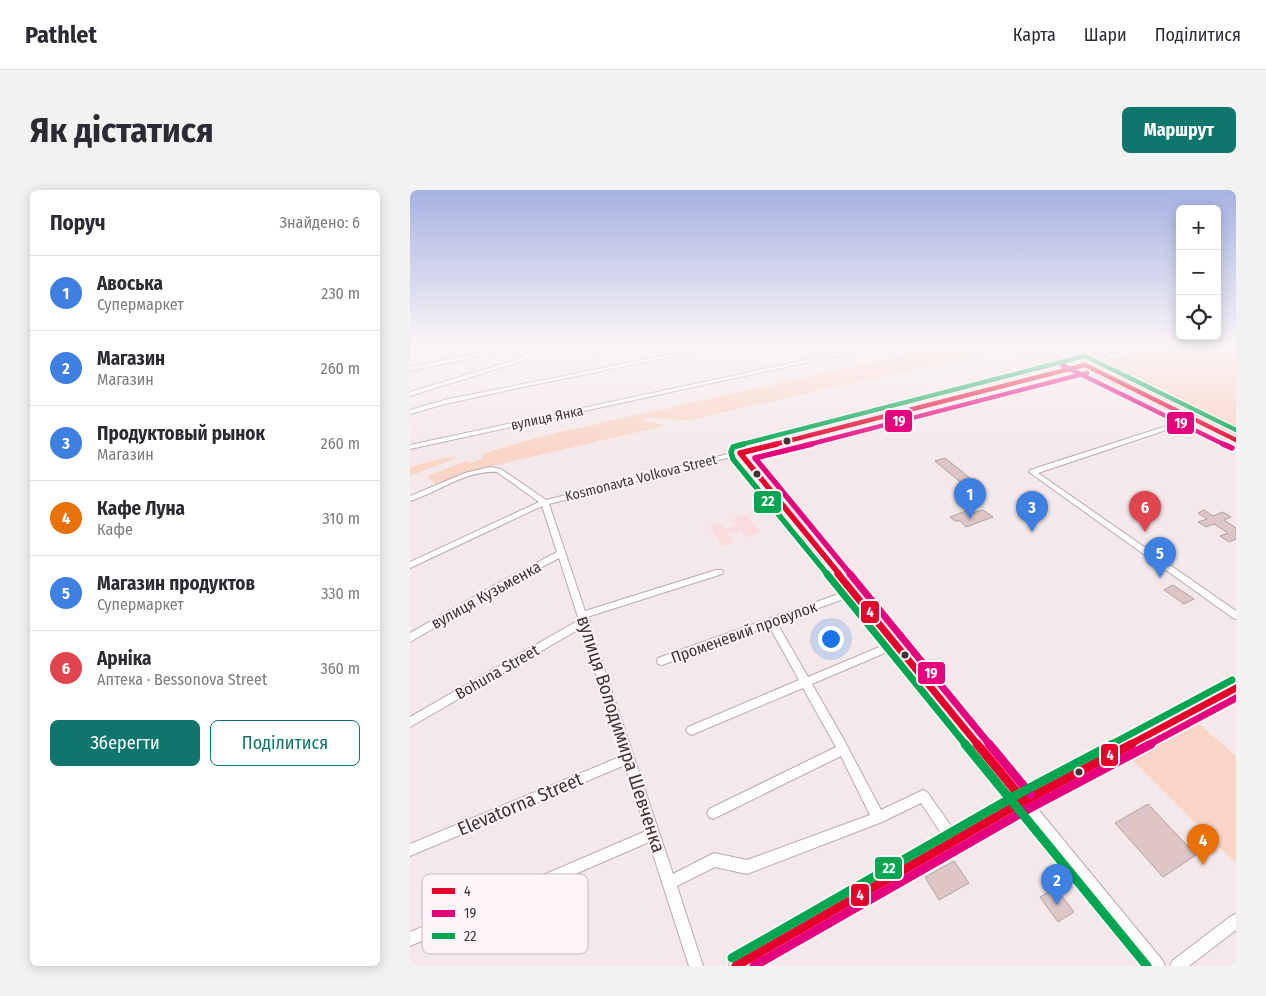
<!DOCTYPE html>
<html lang="uk">
<head>
<meta charset="utf-8">
<style>
  body { margin:0; font-family:"Fira Sans Condensed",sans-serif; background:#f2f2f3; color:#2b2b33 }
  .controls { position:absolute; right:15px; top:15px; display:grid; overflow:hidden; border-radius:8px; box-shadow:0 2px 12px #0003 }
  .controls button { width:45px; height:45px; display:grid; place-items:center; padding:0; border:0; border-bottom:1px solid #e1e1e2; background:#fff; color:#2b2b33; font:25px sans-serif }
  .you { position:absolute; left:420px; top:448px; width:18px; height:18px; margin:-12px; border:4px solid #fff; border-radius:50%; background:#1a73e8; box-shadow:0 0 0 8px #1a73e833 }
  .badge { display:grid; place-items:center; width:32px; height:32px; border-radius:50%; background:#0f766e; color:#fff; font-size:16px; font-weight:700 }
  .pin { position:absolute; translate:-50% -41px; filter:drop-shadow(0 1px 2px #0008) }
  .pin::after { content:''; position:absolute; top:26px; width:18px; height:15px; background:inherit; clip-path:polygon(0 0,100% 0,50% 100%) }
  .list { margin:0; padding:0; list-style:none }
  h2 { display:flex; justify-content:space-between; align-items:center; height:65px; margin:0; padding:0 20px; font-size:21px }
  h2 small { font-size:16px; font-weight:400; color:#7c7c81 }
  .list li { display:grid; grid-template-columns:32px 1fr auto; gap:15px; align-items:center; box-sizing:border-box; height:75px; padding:0 20px; border-top:1px solid #e1e1e2 }
  .list b { display:block; font-size:19px; white-space:nowrap }
  .list p { margin:0; font-size:16px; white-space:nowrap; color:#7c7c81 }
  .list em { font-size:16px; font-style:normal; color:#7c7c81 }
  .actions { display:flex; gap:10px; padding:15px 20px }
  .actions a { flex:1; padding:11px 0; border:1px solid #0f766e; border-radius:8px; text-align:center; font-size:18px; color:#0f766e }
  .actions .main { background:#0f766e; color:#fff }
  .icon { flex:none; width:28px; height:28px; fill:none; stroke:currentColor; stroke-width:2; stroke-linecap:round; stroke-linejoin:round }
  .map { position:relative; flex:none; width:826px; height:776px; overflow:hidden; border-radius:8px }
  header { display:flex; align-items:center; gap:30px; box-sizing:border-box; height:70px; padding:0 25px; background:#fff; border-bottom:1px solid #e1e1e2 }
  header strong { font-size:24px }
  nav { display:flex; gap:28px; margin-inline-start:auto; font-size:18px }
  .intro { display:flex; align-items:center; justify-content:space-between; box-sizing:border-box; height:120px; padding:0 30px }
  h1 { margin:0; font-size:35px }
  .button { padding:12px 22px; border-radius:8px; background:#0f766e; color:#fff; font-size:18px; font-weight:700 }
  main { display:flex; gap:30px; padding:0 30px }
  aside { flex:1; background:#fff; border-radius:8px; box-shadow:0 2px 12px #0003 }
  .map>svg:first-child { display:block }
  .built { fill:#fadbde }
  .green { fill:#f9d5c7 }
  .building { fill:#ddc6c5; stroke:#afa3a3 }
  .lines { fill:none; stroke-linecap:round; stroke-linejoin:round }
  .minor-casing { stroke:#b8acad; stroke-width:2 }
  .minor { fill:#fefcfc; fill-rule:evenodd }
  .bus-1-far3-casing { stroke:#fdf5f6; stroke-width:7 }
  .bus-1-far2-casing { stroke:#fdf5f6; stroke-width:9 }
  .bus-1-far1-casing { stroke:#fdf5f6; stroke-width:11 }
  .bus-1-casing { stroke:#fdf5f6; stroke-width:13 }
  .bus-2-far3-casing { stroke:#fdf5f6; stroke-width:7 }
  .bus-2-far2-casing { stroke:#fdf5f6; stroke-width:9 }
  .bus-2-far1-casing { stroke:#fdf5f6; stroke-width:11 }
  .bus-2-casing { stroke:#fdf5f6; stroke-width:13 }
  .bus-3-far3-casing { stroke:#fdf5f6; stroke-width:7 }
  .bus-3-far2-casing { stroke:#fdf5f6; stroke-width:9 }
  .bus-3-far1-casing { stroke:#fdf5f6; stroke-width:11 }
  .bus-3-casing { stroke:#fdf5f6; stroke-width:13 }
  .bus-1-far3 { stroke:#e4002b; stroke-width:4.5 }
  .bus-1-far2 { stroke:#e4002b; stroke-width:5.5 }
  .bus-1-far1 { stroke:#e4002b; stroke-width:7 }
  .bus-1 { stroke:#e4002b; stroke-width:9 }
  .bus-2-far3 { stroke:#e5007d; stroke-width:4.5 }
  .bus-2-far2 { stroke:#e5007d; stroke-width:5.5 }
  .bus-2-far1 { stroke:#e5007d; stroke-width:7 }
  .bus-2 { stroke:#e5007d; stroke-width:9 }
  .bus-3-far3 { stroke:#00a651; stroke-width:4.5 }
  .bus-3-far2 { stroke:#00a651; stroke-width:5.5 }
  .bus-3-far1 { stroke:#00a651; stroke-width:7 }
  .bus-3 { stroke:#00a651; stroke-width:9 }
  .bus-dot { fill:#423335; stroke:#fdf5f6; stroke-width:2 }
  .labels { text-anchor:middle; dominant-baseline:central; stroke-width:4; stroke-linejoin:round; paint-order:stroke }
  .far-street-label { font-size:14px; fill:#423335; stroke:#fdf5f6 }
  .street-label { font-size:16px; fill:#423335; stroke:#fdf5f6 }
  .near-street-label { font-size:19px; fill:#423335; stroke:#fdf5f6 }
  .key { fill:#fdf5f6; stroke:#c5bbbc; stroke-width:1 }
  .key-label { font-size:14px; fill:#423335 }
  .line-badge { stroke:#fdf5f6; stroke-width:2 }
  .badge-label { font-size:14px; text-anchor:middle; font-weight:bold; fill:#fff }
</style>
</head>
<body>
<header>
<strong>Pathlet</strong>
<nav><a>Карта</a><a>Шари</a><a>Поділитися</a></nav>
</header>
<div class="intro"><h1>Як дістатися</h1><a class="button">Маршрут</a></div>
<main>
<aside>
<h2>Поруч<small>Знайдено: 6</small></h2>
<ul class="list">
<li><span class="badge" style="background:#3f7fe0">1</span><div><b>Авоська</b><p>Супермаркет</p></div><em>230 m</em></li>
<li><span class="badge" style="background:#3f7fe0">2</span><div><b>Магазин</b><p>Магазин</p></div><em>260 m</em></li>
<li><span class="badge" style="background:#3f7fe0">3</span><div><b>Продуктовый рынок</b><p>Магазин</p></div><em>260 m</em></li>
<li><span class="badge" style="background:#e8710a">4</span><div><b>Кафе Луна</b><p>Кафе</p></div><em>310 m</em></li>
<li><span class="badge" style="background:#3f7fe0">5</span><div><b>Магазин продуктов</b><p>Супермаркет</p></div><em>330 m</em></li>
<li><span class="badge" style="background:#e0444e">6</span><div><b>Арніка</b><p>Аптека · Bessonova Street</p></div><em>360 m</em></li>
</ul>
<div class="actions"><a class="main">Зберегти</a><a>Поділитися</a></div>
</aside>
<div class="map">
<svg width="826" height="776" viewBox="0 0 826 776">
  <rect width="100%" height="100%" fill="#f5e8ea"/>
  <path class="built" d="M337 325 351 343 336 347 331 340 318 344 323 353 312 357 300 337 310 333 314 339 326 335 322 329Z"/>
  <g class="green">
    <path d="M545 154H616L279 230 240 228 232 231 252 234 254 236 65 280 27 295 17 286 56 271 61 273 72 269 73 264 104 254 150 242Z"/>
    <path d="M745 154 688 169 665 159 655 161 641 155Z"/>
    <path d="M764 154H826V246L683 176Z"/>
    <path d="M48 267 0 286V277L34 268Z"/>
    <path d="M782 528 826 566V674L717 565Z"/>
  </g>
  <g class="building">
    <path d="M535 268 565 292 555 296 525 271Z"/>
    <path d="M573 320 583 327 556 337 550 331H545L540 327 556 321 559 324Z"/>
    <path d="M794 320 803 326 813 322 821 327 814 330 826 338V349L819 352 810 346 818 343 804 334 796 337 788 332 797 329 788 323Z"/>
    <path d="M763 395 784 409 774 414 754 400Z"/>
    <path d="M738 614 786 665 753 687 705 633Z"/>
    <path d="M544 671 559 693 529 710 515 687Z"/>
    <path d="M646 698 664 722 648 732 630 707Z"/>
  </g>
  <g class="lines">
    <defs>
      <g id="minor">
        <path d="M5 154H17L0 159V155Z"/>
        <path d="M114 154H126L0 181V177Z"/>
        <path d="M133 154 186 158 222 154H261L186 162 136 158 109 172 0 206V202L105 170Z"/>
        <path d="M312 154H324L103 199 35 214 0 224V220L34 210Z"/>
        <path d="M470 154H481L0 259V255Z"/>
        <path d="M747 154H757L678 175 826 247V252L783 231 628 283 826 421V429L823 428 619 282 620 280 778 229 672 177 334 264 615 604 826 494V503L623 613 753 771 755 776H739L612 619 340 776H319L321 771 535 649 511 613 472 632 337 684 305 677 267 696 293 776H279L239 652 0 756V742L236 641 215 575 0 666V654L212 566 171 438 0 537V527L169 430 149 368 89 400 0 452V443L83 396 147 362 132 316 0 378V372L129 312 87 282C56 280 29 302 0 311V306L55 283 80 277 91 279 136 310 668 175 639 161 614 168 611 166 638 158H642L673 173ZM328 265 437 401 248 468 247 471 248 474 252 475 359 436 389 490 278 537 276 540 278 543 282 545 286 543 393 498 426 557 299 619 297 623 299 627 303 629 307 627 431 566 460 625 337 670 304 663 263 684 179 433 180 431 177 427 312 384 313 382 312 380H306L175 421 139 314ZM442 406 479 453 398 487 367 433ZM484 459 605 610 546 643 517 602 513 600 471 620 434 550 402 494Z"/>
        <path d="M826 724V740L779 776H760L762 771 821 726Z"/>
      </g>
    </defs>
    <use href="#minor" class="minor-casing"/>
    <use href="#minor" class="minor"/>
    <defs>
      <path id="bus-1-far3" d="M362 255 675 175 826 250"/>
      <path id="bus-1-far2" d="M367 254 330 263 430 385"/>
      <g id="bus-1-far1">
        <path d="M428 384 568 555"/>
        <path d="M719 555 826 498"/>
      </g>
      <g id="bus-1">
        <path d="M567 554 614 611"/>
        <path d="M326 776 614 611 722 554"/>
      </g>
      <g id="bus-2-far3">
        <path d="M652 175 815 255"/>
        <path d="M397 255 677 183"/>
      </g>
      <g id="bus-2-far2">
        <path d="M402 254 345 268 441 385"/>
        <path d="M813 254 822 258"/>
      </g>
      <g id="bus-2-far1">
        <path d="M440 384 580 555"/>
        <path d="M738 555 826 508"/>
      </g>
      <g id="bus-2">
        <path d="M579 554 621 605"/>
        <path d="M344 776 618 619 741 554"/>
      </g>
      <path id="bus-3-far3" d="M329 255 675 166 826 240"/>
      <path id="bus-3-far2" d="M334 254 323 257 321 262 323 269 418 385"/>
      <g id="bus-3-far1">
        <path d="M417 384 556 555"/>
        <path d="M700 555 822 490"/>
      </g>
      <g id="bus-3">
        <path d="M555 554 737 776"/>
        <path d="M322 768 610 603 703 554"/>
      </g>
    </defs>
    <use href="#bus-1-far3" class="bus-1-far3-casing"/>
    <use href="#bus-1-far2" class="bus-1-far2-casing"/>
    <use href="#bus-1-far1" class="bus-1-far1-casing"/>
    <use href="#bus-1" class="bus-1-casing"/>
    <use href="#bus-2-far3" class="bus-2-far3-casing"/>
    <use href="#bus-2-far2" class="bus-2-far2-casing"/>
    <use href="#bus-2-far1" class="bus-2-far1-casing"/>
    <use href="#bus-2" class="bus-2-casing"/>
    <use href="#bus-3-far3" class="bus-3-far3-casing"/>
    <use href="#bus-3-far2" class="bus-3-far2-casing"/>
    <use href="#bus-3-far1" class="bus-3-far1-casing"/>
    <use href="#bus-3" class="bus-3-casing"/>
    <use href="#bus-1-far3" class="bus-1-far3"/>
    <use href="#bus-1-far2" class="bus-1-far2"/>
    <use href="#bus-1-far1" class="bus-1-far1"/>
    <use href="#bus-1" class="bus-1"/>
    <use href="#bus-2-far3" class="bus-2-far3"/>
    <use href="#bus-2-far2" class="bus-2-far2"/>
    <use href="#bus-2-far1" class="bus-2-far1"/>
    <use href="#bus-2" class="bus-2"/>
    <use href="#bus-3-far3" class="bus-3-far3"/>
    <use href="#bus-3-far2" class="bus-3-far2"/>
    <use href="#bus-3-far1" class="bus-3-far1"/>
    <use href="#bus-3" class="bus-3"/>
  </g>
  <linearGradient id="sky" x2="0" y2="1"><stop stop-color="#a6b2e1"/><stop offset="0.59" stop-color="#faf5f6"/><stop offset="1" stop-color="#faf5f6" stop-opacity="0"/></linearGradient>
  <rect width="826" height="263" fill="url(#sky)"/>
  <g class="bus-dot">
    <circle cx="377" cy="251" r="4.5"/>
    <circle cx="347" cy="284" r="4.5"/>
    <circle cx="495" cy="465" r="4.5"/>
    <circle cx="669" cy="582" r="4.5"/>
  </g>
  <g class="labels">
    <g class="far-street-label">
      <text transform="translate(137 228) rotate(-12)">вулиця Янка</text>
      <text transform="translate(231 288) rotate(-14)">Kosmonavta Volkova Street</text>
    </g>
    <g class="street-label">
      <text transform="translate(76 405) rotate(-29)">вулиця Кузьменка</text>
      <text transform="translate(334 442) rotate(-20)">Променевий провулок</text>
      <text transform="translate(87 482) rotate(-30)">Bohuna Street</text>
    </g>
    <g class="near-street-label">
      <text transform="translate(211 544) rotate(72)">вулиця Володимира Шевченка</text>
      <text transform="translate(110 614) rotate(-23)">Elevatorna Street</text>
    </g>
  </g>
  <rect x="12" y="684" width="166" height="80" rx="8" class="key"/>
  <rect x="22" y="698" width="23" height="6" fill="#e4002b"/>
  <rect x="22" y="720" width="23" height="7" fill="#e5007d"/>
  <rect x="22" y="743" width="23" height="6" fill="#00a651"/>
  <g class="key-label">
    <text x="54" y="706">4</text>
    <text x="54" y="728">19</text>
    <text x="54" y="751">22</text>
  </g>
  <g class="line-badge">
    <rect x="474" y="219" width="29" height="24" rx="5" fill="#e5007d"/>
    <rect x="756" y="221" width="29" height="24" rx="5" fill="#e5007d"/>
    <rect x="343" y="300" width="29" height="24" rx="5" fill="#00a651"/>
    <rect x="450" y="410" width="20" height="24" rx="5" fill="#e4002b"/>
    <rect x="507" y="471" width="29" height="24" rx="5" fill="#e5007d"/>
    <rect x="690" y="553" width="19" height="24" rx="5" fill="#e4002b"/>
    <rect x="464" y="666" width="29" height="24" rx="5" fill="#00a651"/>
    <rect x="440" y="693" width="20" height="24" rx="5" fill="#e4002b"/>
  </g>
  <g class="badge-label">
    <text x="489" y="236">19</text>
    <text x="771" y="238">19</text>
    <text x="358" y="316">22</text>
    <text x="460" y="427">4</text>
    <text x="521" y="488">19</text>
    <text x="700" y="570">4</text>
    <text x="479" y="683">22</text>
    <text x="450" y="710">4</text>
  </g>
</svg>
<div class="controls">
<button>+</button>
<button>−</button>
<button><svg class="icon" aria-label="locate" viewBox="0 0 24 24"><circle cx="12" cy="12" r="6"/><path d="M12 2v4M12 18v4M2 12h4M18 12h4"/></svg></button>
</div>
<div class="you"></div>
<div class="pin badge" style="left:560px;top:329px;background:#3f7fe0">1</div>
<div class="pin badge" style="left:647px;top:715px;background:#3f7fe0">2</div>
<div class="pin badge" style="left:622px;top:342px;background:#3f7fe0">3</div>
<div class="pin badge" style="left:793px;top:675px;background:#e8710a">4</div>
<div class="pin badge" style="left:750px;top:388px;background:#3f7fe0">5</div>
<div class="pin badge" style="left:735px;top:342px;background:#e0444e">6</div>
</div>
</main>
</body>
</html>
